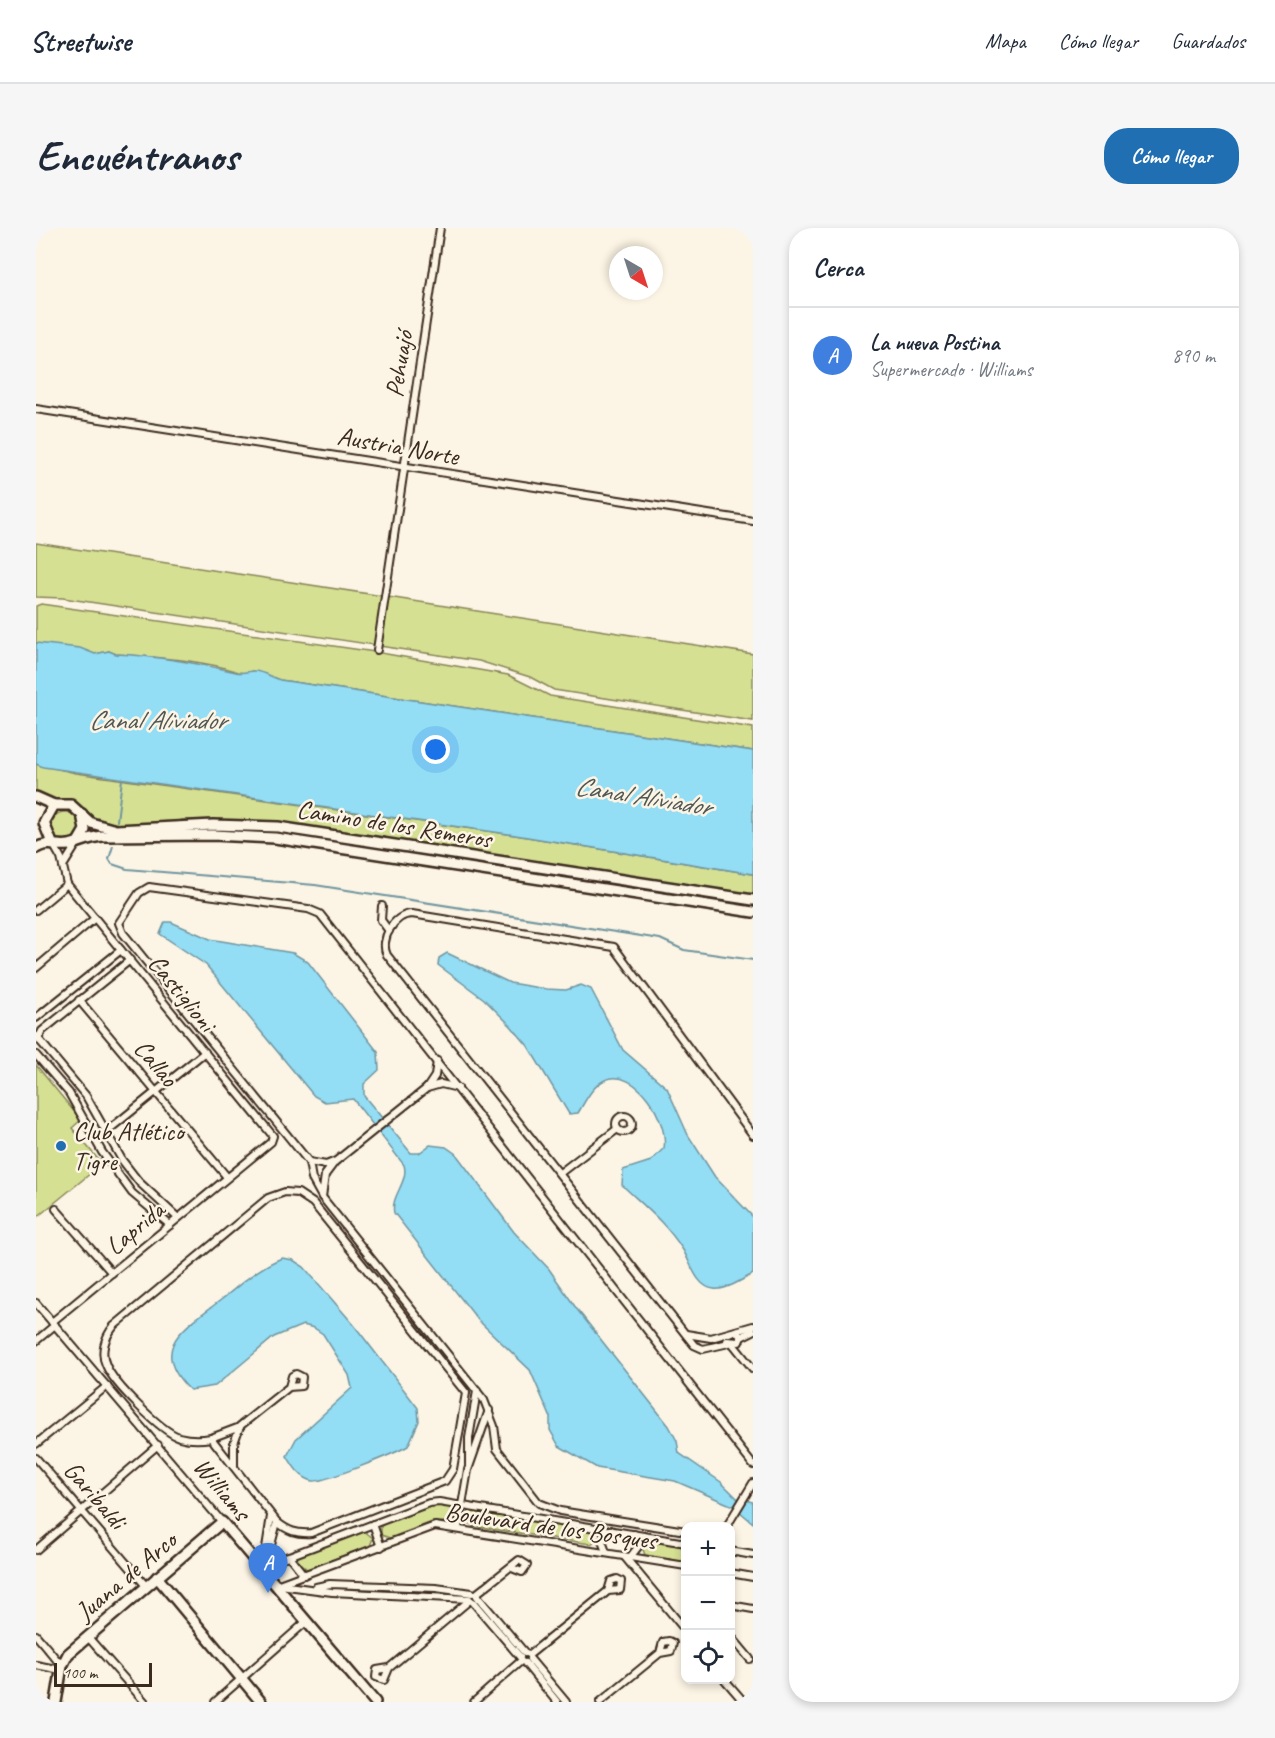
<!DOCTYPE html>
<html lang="es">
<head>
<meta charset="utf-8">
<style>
  body { margin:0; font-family:Caveat,sans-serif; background:#f6f6f7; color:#1f2937 }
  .controls { position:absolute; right:18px; bottom:18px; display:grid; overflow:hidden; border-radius:12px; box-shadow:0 3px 9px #0003 }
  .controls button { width:54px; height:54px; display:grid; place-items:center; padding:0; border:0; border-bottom:2px solid #e0e1e3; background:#fff; color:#1f2937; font:30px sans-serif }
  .compass { position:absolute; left:573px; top:18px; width:54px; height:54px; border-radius:50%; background:#fff; box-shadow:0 3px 9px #0003; rotate:141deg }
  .scale { position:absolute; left:18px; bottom:15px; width:98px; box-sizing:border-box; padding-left:6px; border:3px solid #3b2a1e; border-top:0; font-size:16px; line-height:21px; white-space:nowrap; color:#3b2a1e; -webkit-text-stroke:4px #fcf5e5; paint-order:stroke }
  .you { position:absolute; left:400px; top:522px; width:21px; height:21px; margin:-15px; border:4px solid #fff; border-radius:50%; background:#1a73e8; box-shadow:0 0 0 9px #1a73e833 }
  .badge { display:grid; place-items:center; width:39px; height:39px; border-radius:50%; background:#1f6fb2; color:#fff; font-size:20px; font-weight:700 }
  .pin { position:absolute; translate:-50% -50px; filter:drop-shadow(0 2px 3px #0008) }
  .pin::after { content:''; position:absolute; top:32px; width:21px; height:18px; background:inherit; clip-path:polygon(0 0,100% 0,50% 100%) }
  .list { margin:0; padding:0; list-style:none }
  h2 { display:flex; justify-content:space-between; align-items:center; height:78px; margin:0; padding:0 24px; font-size:26px }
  h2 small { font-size:20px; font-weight:400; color:#747a83 }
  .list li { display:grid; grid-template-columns:39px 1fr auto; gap:18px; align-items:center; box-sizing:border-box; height:96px; padding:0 24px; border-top:2px solid #e0e1e3 }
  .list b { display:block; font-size:22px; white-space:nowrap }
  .list p { margin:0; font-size:20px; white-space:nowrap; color:#747a83 }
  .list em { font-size:20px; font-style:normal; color:#747a83 }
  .icon { flex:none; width:33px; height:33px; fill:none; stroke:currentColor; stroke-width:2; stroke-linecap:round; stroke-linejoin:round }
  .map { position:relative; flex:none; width:717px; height:1474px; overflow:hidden; border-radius:24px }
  header { display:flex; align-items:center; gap:36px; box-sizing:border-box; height:84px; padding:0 30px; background:#fff; border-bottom:2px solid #e0e1e3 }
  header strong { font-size:28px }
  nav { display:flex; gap:33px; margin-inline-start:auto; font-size:21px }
  .intro { display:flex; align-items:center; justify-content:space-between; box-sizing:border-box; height:144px; padding:0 36px }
  h1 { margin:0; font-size:42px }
  .button { padding:15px 27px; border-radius:24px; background:#1f6fb2; color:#fff; font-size:21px; font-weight:700 }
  main { display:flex; gap:36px; padding:0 36px }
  aside { flex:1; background:#fff; border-radius:24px; box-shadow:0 3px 9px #0003 }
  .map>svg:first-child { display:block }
  .green { fill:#d5e093; stroke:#888558; stroke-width:1.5 }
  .water { fill:#93ddf5; stroke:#70959f; stroke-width:1.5 }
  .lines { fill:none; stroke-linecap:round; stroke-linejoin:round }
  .stream { stroke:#70959f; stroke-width:2 }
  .street-casing { stroke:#3b2a1e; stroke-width:10 }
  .secondary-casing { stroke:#3b2a1e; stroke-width:14 }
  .street { stroke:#fcf5e5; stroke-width:6 }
  .secondary { stroke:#fcf5e5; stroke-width:9 }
  .poi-dot { fill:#1f6fb2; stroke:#fcf5e5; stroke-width:2 }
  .labels { text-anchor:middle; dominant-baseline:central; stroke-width:5; stroke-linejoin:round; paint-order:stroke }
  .street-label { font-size:26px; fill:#3b2a1e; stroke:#fcf5e5 }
  .poi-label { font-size:26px; fill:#3b2a1e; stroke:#fcf5e5; text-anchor:start }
  .water-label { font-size:27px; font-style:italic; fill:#515754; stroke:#fcf5e5 }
</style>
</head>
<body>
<header>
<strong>Streetwise</strong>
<nav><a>Mapa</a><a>Cómo llegar</a><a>Guardados</a></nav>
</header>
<div class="intro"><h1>Encuéntranos</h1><a class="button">Cómo llegar</a></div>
<main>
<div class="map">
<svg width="717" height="1474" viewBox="0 0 717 1474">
  <rect width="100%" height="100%" fill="#fcf5e5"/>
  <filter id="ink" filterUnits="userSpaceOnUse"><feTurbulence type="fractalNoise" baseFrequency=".0167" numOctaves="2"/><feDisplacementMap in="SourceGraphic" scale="12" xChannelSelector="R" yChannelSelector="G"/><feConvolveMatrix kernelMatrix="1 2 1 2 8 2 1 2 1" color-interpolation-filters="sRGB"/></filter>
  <g filter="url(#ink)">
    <g class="green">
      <path d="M0 315 346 368 338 417 27 370 0 369Z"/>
      <path d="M352 369 717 426V493L518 462 494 449 443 433 344 418Z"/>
      <path d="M5 376 339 424 472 447 514 468 717 500V523L244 452 216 443C206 448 199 442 189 440 153 431 116 429 80 426L73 423 59 426 0 415V378Z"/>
      <path d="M0 536 40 545 479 607 717 646V669L258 596 147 592 105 599 73 598 55 592 42 576 18 573 0 565Z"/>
      <circle cx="29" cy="599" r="15"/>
      <path d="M0 837 45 892 36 900 66 936 0 990Z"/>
      <path d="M398 1277 417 1280 420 1290 414 1294H396L354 1310 345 1307V1298L350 1295Z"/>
      <path d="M433 1283 558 1304 561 1312 555 1316 437 1298 429 1292Z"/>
      <path d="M328 1303 337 1310 334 1318 271 1341 261 1333 262 1328Z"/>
      <path d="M613 1313 649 1319V1334L609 1327 606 1319Z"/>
    </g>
    <g class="water">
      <path d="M0 415 44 420 59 426 73 423 80 426C121 428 161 435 200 444 207 446 212 443 218 443 226 443 237 450 244 452L717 523V646L479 607 7 539 0 536Z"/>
      <path d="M129 694H135L174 711 257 725 272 734 342 824 343 842 328 856V868L375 925H383L394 917 410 919 420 926 478 1004 513 1041 540 1080 633 1198 641 1213 643 1225 685 1254 701 1270 717 1274V1295L697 1278 639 1253 561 1240 523 1218 514 1202V1188L494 1142 442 1092 358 985C354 968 373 954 368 937L317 871 289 874 278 868 170 737 124 706Z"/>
      <path d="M411 725 474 755 510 761 530 762 545 757 555 761 587 822 631 860 652 907 679 949 717 989V1046C707 1051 689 1063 678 1061 660 1059 655 1035 647 1022 630 995 608 978 586 957L587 942 615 933 628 920C633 894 600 838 569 852 556 858 549 874 542 885L533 886 492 818 475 798 448 771 402 737 403 730Z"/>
      <path d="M246 1030 257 1032 268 1039 318 1097 382 1180 383 1193 372 1218C360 1225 286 1255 277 1253 264 1250 258 1239 251 1228L260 1211 316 1160 313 1147 287 1106 278 1100 267 1097 238 1109 179 1158 154 1162C109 1118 152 1098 186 1071 205 1056 223 1039 246 1030Z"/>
    </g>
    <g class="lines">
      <g class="stream">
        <path d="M81 593 86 551"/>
        <path d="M77 618 73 631 76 636 91 641 279 657 624 711 648 722 717 732"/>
      </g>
      <defs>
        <g id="street">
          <path d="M0 181 717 293"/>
          <path d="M341 422 404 0"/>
          <path d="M27 638 42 614"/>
          <path d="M346 678 345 692 353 703"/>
          <path d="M0 682 31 656"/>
          <path d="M0 740 59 690"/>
          <path d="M43 772 191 949"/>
          <path d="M0 790 85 722"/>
          <path d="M0 808 50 868 86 932 103 954 142 990"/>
          <path d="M3 809 6 803 94 732"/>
          <path d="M0 827 33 865 66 924 96 965 134 997"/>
          <path d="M401 833 399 848 391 860 405 856 422 860"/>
          <path d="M391 860 300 933 290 937 273 934 87 705 83 695 103 665 113 659 272 681 284 686 717 1237"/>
          <circle cx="588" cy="896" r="8"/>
          <path d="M59 909 70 904 169 824"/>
          <path d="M273 934 276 951 286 969 289 947 298 935"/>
          <path d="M524 945 580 902"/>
          <path d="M249 964 262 965 277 975 430 1165 417 1241 409 1253 275 1305C260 1306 252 1303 241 1294L175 1210C164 1212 154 1212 143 1209 125 1203 77 1155 70 1137 64 1124 69 1109 78 1098L232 970Z"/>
          <path d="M286 969 448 1172 458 1198 461 1221 503 1275 524 1283 650 1303"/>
          <path d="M20 981 76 1045"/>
          <path d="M0 1075 186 1294"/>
          <path d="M16 1094 235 914 237 908 31 656 25 630 17 616"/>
          <path d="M650 1106 675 1110 717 1098"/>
          <path d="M705 1109 717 1103"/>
          <path d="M0 1113 19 1097"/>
          <path d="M691 1113 703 1114 705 1109 701 1104"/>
          <path d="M693 1115 667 1121 658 1117 351 727C343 712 358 686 376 686L578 719 717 907"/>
          <path d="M697 1116 717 1141"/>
          <path d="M175 1210 204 1199"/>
          <path d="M0 1216 71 1158"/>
          <path d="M0 1230 110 1358"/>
          <path d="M433 1236V1210L441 1163"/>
          <path d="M198 1238V1215L204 1198 253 1159 265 1158 266 1149 260 1146 256 1148 253 1159"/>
          <path d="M337 1296 345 1319"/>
          <path d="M691 1298 717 1255"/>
          <path d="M422 1300 432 1242 453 1182"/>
          <path d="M0 1322 122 1217"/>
          <path d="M694 1323 717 1327"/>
          <path d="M570 1324 566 1313 575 1302"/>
          <path d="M229 1326 235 1288"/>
          <path d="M253 1328 268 1347"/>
          <path d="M588 1328 650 1403"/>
          <path d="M595 1328 602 1319 598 1306"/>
          <path d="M223 1336 253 1328 393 1275 403 1274 650 1315"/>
          <path d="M223 1336 235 1317 241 1294"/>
          <path d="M694 1345 717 1349"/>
          <path d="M240 1357 399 1298 650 1338"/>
          <path d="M244 1357 296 1364 433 1371"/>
          <path d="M280 1359 294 1356 400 1360 436 1365"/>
          <path d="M440 1366 483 1332 491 1337 486 1344 476 1340"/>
          <path d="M441 1368 489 1425"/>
          <path d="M437 1374 484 1429"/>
          <path d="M694 1377 717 1381"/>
          <path d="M0 1407 26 1438"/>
          <path d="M694 1407 714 1431"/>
          <path d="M51 1408 109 1474"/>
          <path d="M493 1427 572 1363 584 1362 585 1353 581 1351 575 1353 572 1363"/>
          <path d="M494 1431 530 1474"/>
          <path d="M489 1435 521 1474"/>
          <path d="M0 1437 25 1442"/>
          <path d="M353 1440 348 1452 340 1449 341 1442 353 1440 434 1372"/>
          <path d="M689 1452 708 1474"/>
          <path d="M179 1474 271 1393"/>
          <path d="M438 1474 485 1433"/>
          <path d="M564 1474 624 1425 635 1423 637 1415 633 1413 627 1414 624 1425"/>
        </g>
        <g id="secondary">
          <path d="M0 569 18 577H35L55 595 80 602 177 597 242 599 717 672"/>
          <path d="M42 614 49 602 46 586"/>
          <path d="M16 615 8 595 18 577"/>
          <path d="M0 620C13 613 21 619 33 617 45 614 54 609 67 608L177 607 239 610 717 684"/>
          <path d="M121 1349 225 1474"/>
          <path d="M20 1474 26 1438 32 1426 186 1294 339 1474"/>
        </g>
      </defs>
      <use href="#street" class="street-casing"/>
      <use href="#secondary" class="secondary-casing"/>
      <use href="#street" class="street"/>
      <use href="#secondary" class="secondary"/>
    </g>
  </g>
  <circle class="poi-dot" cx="25" cy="918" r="6"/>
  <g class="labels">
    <g class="street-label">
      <text transform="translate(363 136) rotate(-81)">Pehuajó</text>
      <text transform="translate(362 218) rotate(10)">Austria Norte</text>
      <text transform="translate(358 596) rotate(9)">Camino de los Remeros</text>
      <text transform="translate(146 765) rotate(51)">Castiglioni</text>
      <text transform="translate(120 835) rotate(50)">Callao</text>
      <text transform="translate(99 1000) rotate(-40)">Laprida</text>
      <text transform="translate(186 1261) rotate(50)">Williams</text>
      <text transform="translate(59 1267) rotate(49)">Garibaldi</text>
      <text transform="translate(515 1298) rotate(8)">Boulevard de los Bosques</text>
      <text transform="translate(90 1348) rotate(-40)">Juana de Arco</text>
    </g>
    <g class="poi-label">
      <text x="37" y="903">Club Atlético<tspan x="37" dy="30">Tigre</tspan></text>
    </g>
    <g class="water-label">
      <text x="121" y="492">Canal Aliviador</text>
      <text transform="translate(607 568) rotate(9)">Canal Aliviador</text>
    </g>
  </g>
</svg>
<div class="controls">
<button>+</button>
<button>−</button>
<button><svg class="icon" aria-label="locate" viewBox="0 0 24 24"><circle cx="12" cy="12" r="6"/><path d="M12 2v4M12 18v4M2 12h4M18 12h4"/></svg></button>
</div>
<svg class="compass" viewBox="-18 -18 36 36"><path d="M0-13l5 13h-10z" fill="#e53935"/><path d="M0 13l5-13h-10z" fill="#747a83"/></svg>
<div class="scale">100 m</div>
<div class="you"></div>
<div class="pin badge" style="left:232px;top:1365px;background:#3f7fe0">A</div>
</div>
<aside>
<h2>Cerca<small></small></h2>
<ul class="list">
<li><span class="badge" style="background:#3f7fe0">A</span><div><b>La nueva Postina</b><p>Supermercado · Williams</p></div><em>890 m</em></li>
</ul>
</aside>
</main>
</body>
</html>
